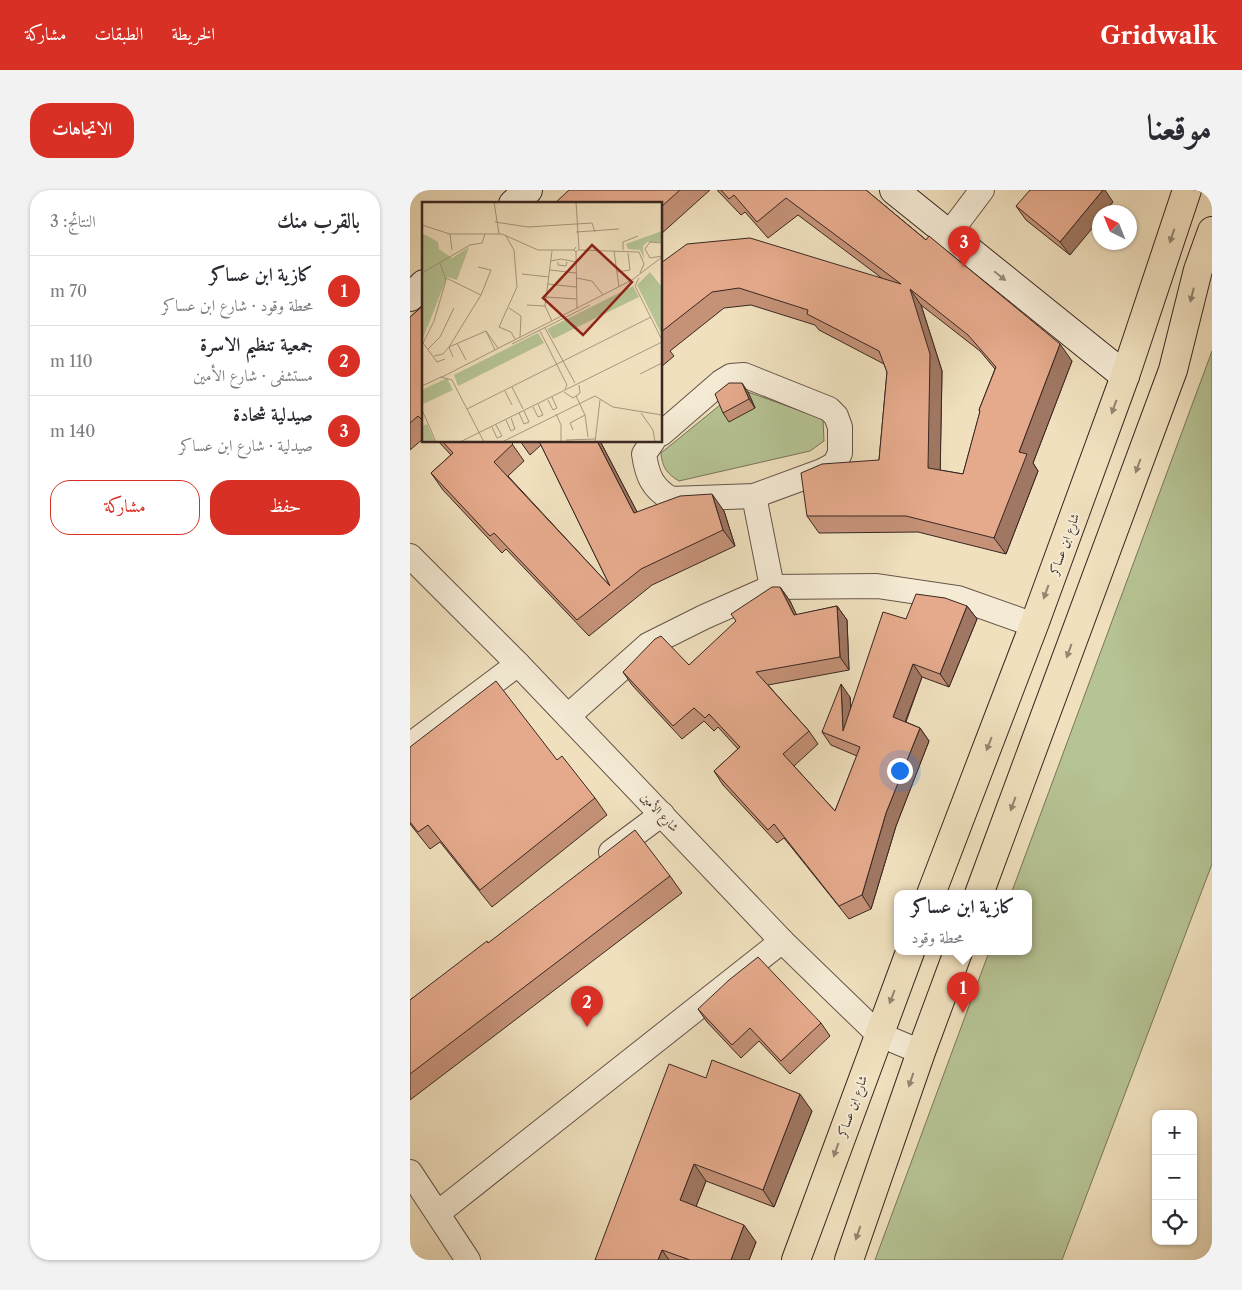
<!DOCTYPE html>
<html lang="ar">
<head>
<meta charset="utf-8">
<style>
  body { margin:0; font-family:"Libre Caslon Text",Amiri,serif; background:#f2f2f3; color:#2b2b33; direction:rtl }
  .controls { position:absolute; right:15px; bottom:15px; display:grid; overflow:hidden; border-radius:10px; box-shadow:0 1px 4px #0004 }
  .controls button { width:45px; height:45px; display:grid; place-items:center; padding:0; border:0; border-bottom:1px solid #e1e1e2; background:#fff; color:#2b2b33; font:25px sans-serif }
  .compass { position:absolute; left:682px; top:15px; width:45px; height:45px; border-radius:50%; background:#fff; box-shadow:0 1px 4px #0004; rotate:317deg }
  .you { position:absolute; left:489px; top:580px; width:18px; height:18px; margin:-12px; border:4px solid #fff; border-radius:50%; background:#1a73e8; box-shadow:0 0 0 8px #1a73e833 }
  .badge { display:grid; place-items:center; width:32px; height:32px; border-radius:50%; background:#d93025; color:#fff; font-size:16px; font-weight:700 }
  .pin { position:absolute; translate:-50% -41px; filter:drop-shadow(0 1px 2px #0008) }
  .pin::after { content:''; position:absolute; top:26px; width:18px; height:15px; background:inherit; clip-path:polygon(0 0,100% 0,50% 100%) }
  .popup { position:absolute; left:484px; top:700px; width:138px; height:65px; box-sizing:border-box; display:grid; place-content:center; border-radius:10px; background:#fff; filter:drop-shadow(0 1px 4px #0005); font-size:16px; white-space:nowrap; color:#7c7c81 }
  .popup b { font-size:19px; color:#2b2b33 }
  .popup::after { content:''; position:absolute; left:50%; top:100%; margin-left:-10px; border:10px solid transparent; border-top-color:#fff }
  .list { margin:0; padding:0; list-style:none }
  h2 { display:flex; justify-content:space-between; align-items:center; height:65px; margin:0; padding:0 20px; font-size:21px }
  h2 small { font-size:16px; font-weight:400; color:#7c7c81 }
  .list li { display:grid; grid-template-columns:32px 1fr auto; gap:15px; align-items:center; box-sizing:border-box; height:70px; padding:0 20px; border-top:1px solid #e1e1e2 }
  .list b { display:block; font-size:19px; white-space:nowrap }
  .list p { margin:0; font-size:16px; white-space:nowrap; color:#7c7c81 }
  .list em { font-size:16px; font-style:normal; color:#7c7c81 }
  .actions { display:flex; gap:10px; padding:15px 20px }
  .actions a { flex:1; padding:11px 0; border:1px solid #d93025; border-radius:20px; text-align:center; font-size:18px; color:#d93025 }
  .actions .main { background:#d93025; color:#fff }
  .icon { flex:none; width:28px; height:28px; fill:none; stroke:currentColor; stroke-width:2; stroke-linecap:round; stroke-linejoin:round }
  .map { position:relative; flex:none; width:802px; height:1070px; overflow:hidden; direction:ltr; border-radius:20px }
  header { display:flex; align-items:center; gap:30px; box-sizing:border-box; height:70px; padding:0 25px; background:#d93025; color:#fff }
  header strong { font-size:24px }
  nav { display:flex; gap:28px; margin-inline-start:auto; font-size:18px }
  .intro { display:flex; align-items:center; justify-content:space-between; box-sizing:border-box; height:120px; padding:0 30px }
  h1 { margin:0; font-size:35px }
  .button { padding:12px 22px; border-radius:20px; background:#d93025; color:#fff; font-size:18px; font-weight:700 }
  main { display:flex; gap:30px; padding:0 30px }
  aside { flex:1; background:#fff; border-radius:20px; box-shadow:0 1px 4px #0004 }
  .map>svg:first-child { display:block }
  .green { fill:#b6c394; stroke:#78755a }
  .lines { fill:none; stroke-linecap:round; stroke-linejoin:round }
  .street-casing { stroke:#675548; stroke-width:26 }
  .secondary-casing { stroke:#392721; stroke-width:30 }
  .primary-casing { stroke:#392721; stroke-width:30 }
  .street { stroke:#f5ebd5; stroke-width:24 }
  .secondary { stroke:#f5ebd5; stroke-width:28 }
  .primary { stroke:#f0e0be; stroke-width:28 }
  .wall { fill:#c59278; stroke:#392721; fill-rule:evenodd }
  .shaded-wall { fill:#a07762; stroke:#392721 }
  .building { fill:#e5aa8c; stroke:#392721; fill-rule:evenodd }
  .oneway { fill:#948470 }
  .oneway2 { fill:#97897b }
  .labels { text-anchor:middle; dominant-baseline:central; stroke-width:4; stroke-linejoin:round; paint-order:stroke }
  .street-label { font-size:12px; fill:#392721; stroke:#f5ebd5 }
  .inset-road { fill:none; stroke:#a7967f; stroke-width:1 }
  .view { fill:#8f2418; fill-opacity:0.15; stroke:#8f2418; stroke-width:2.5 }
  .inset-edge { fill:none; stroke:#392721; stroke-width:2.5 }
</style>
</head>
<body>
<header>
<strong>Gridwalk</strong>
<nav><a>الخريطة</a><a>الطبقات</a><a>مشاركة</a></nav>
</header>
<div class="intro"><h1>موقعنا</h1><a class="button">الاتجاهات</a></div>
<main>
<div class="map">
<svg width="802" height="1070" viewBox="0 0 802 1070">
  <rect width="100%" height="100%" fill="#f0e0be"/>
  <filter id="stains"><feTurbulence type="fractalNoise" baseFrequency=".004" numOctaves="4"/><feColorMatrix values="0 0 0 0 .2 0 0 0 0 .09 0 0 0 0 .02 0 0 0 .5 -.17"/></filter>
  <radialGradient id="worn" r=".72"><stop offset=".6" stop-color="#630" stop-opacity="0"/><stop offset="1" stop-color="#630" stop-opacity=".3"/></radialGradient>
  <g class="green">
    <path d="M802 161V674L652 1070H465L579 762H618V704H601Z"/>
    <path d="M326 202H338L413 229 414 251 400 261 269 291C257 284 252 277 251 263Z"/>
  </g>
  <g class="lines">
    <defs>
      <g id="street">
        <path d="M538 45 572 0"/>
        <path d="M243 251 234 264C237 285 242 298 261 309L344 306 412 281 425 274 430 263V237L426 226 419 219 334 185 321 186 311 192 251 244"/>
        <path d="M344 306 362 397"/>
        <path d="M0 366 108 474 372 751 468 844 511 862"/>
        <path d="M158 526 238 455 294 427 362 397 467 396 548 408 624 435"/>
        <path d="M0 555 108 474"/>
        <path d="M201 662 252 624"/>
        <path d="M0 982 58 1070"/>
        <path d="M28 1023 372 751"/>
      </g>
      <g id="secondary">
        <path d="M484 0 715 186"/>
        <path d="M103 14 118 0"/>
        <path d="M0 107 14 94"/>
      </g>
      <g id="primary">
        <path d="M521 704 624 435 715 186 777 0"/>
        <path d="M569 704 763 180 788 80 802 41"/>
        <path d="M386 1070 500 762"/>
        <path d="M439 1070 511 862 548 762"/>
      </g>
    </defs>
    <use href="#street" class="street-casing"/>
    <use href="#secondary" class="secondary-casing"/>
    <use href="#primary" class="primary-casing"/>
    <use href="#street" class="street"/>
    <use href="#secondary" class="secondary"/>
    <use href="#primary" class="primary"/>
  </g>
  <g class="wall">
    <path d="M159 0H300L251 44V14Z"/>
    <path d="M307 0H456L662 171 623 273 628 281 596 364 508 342 409 343 397 326 469 270 477 182 474 174 409 140 405 135 341 115 314 118 260 161 264 166 251 177V73L473 89 388 25 358 48 335 22 331 25ZM511 115 570 161 585 179 569 220 570 222 553 284 530 280 532 181Z"/>
    <path d="M703 12 694 22H690L660 65 616 30 606 16Z"/>
    <path d="M14 115V248L0 260V127Z"/>
    <path d="M338 202 345 218 319 232 313 223Z"/>
    <path d="M28 251H100L114 271 98 286 200 396 131 255 120 265 110 251H190L227 322 314 321 325 356 242 395 179 446 96 359 92 363 33 300 21 283 41 265Z"/>
    <path d="M370 397 380 411 386 425 427 416 437 430 439 480 358 495 399 541 408 554 384 576 425 621 447 566 421 555 412 542 440 507 441 518 496 429 557 416 567 429 539 497 512 487 496 532 510 538 519 551 486 636 461 719 439 729 374 648 367 653 313 595 304 581 328 559 308 537 304 541 294 531 272 549 222 495 213 482 279 475Z"/>
    <path d="M0 557 147 570 185 608 197 625 82 717 30 652 20 659 0 634Z"/>
    <path d="M260 686 272 703 0 910V810L78 753Z"/>
    <path d="M288 819 411 833 420 846 380 884 349 851 331 868 297 832Z"/>
    <path d="M296 888 402 921 364 1017 296 991 286 1016 346 1052 339 1070H185Z"/>
  </g>
  <g class="shaded-wall">
    <path d="M693 0H695L703 12 694 22H690V29L660 65 650 52Z"/>
    <path d="M500 99 511 115 532 181 530 294 518 278Z"/>
    <path d="M650 154 662 171 623 273 628 281 596 364 584 348 609 262Z"/>
    <path d="M332 193 338 202 345 218 339 209Z"/>
    <path d="M187 251H190L236 339 224 323Z"/>
    <path d="M302 304 314 321 325 356 313 340Z"/>
    <path d="M370 397 380 411 393 438 384 425Z"/>
    <path d="M427 416 437 430 439 480 430 467Z"/>
    <path d="M557 416 567 429 539 497 530 484Z"/>
    <path d="M503 474 512 487 492 540 483 527Z"/>
    <path d="M431 494 440 507 443 554 433 541Z"/>
    <path d="M510 538 519 551 486 636 461 719 452 705 476 623Z"/>
    <path d="M390 904 402 921 364 1017 353 1000Z"/>
    <path d="M284 974 296 991 282 1027 270 1010Z"/>
    <path d="M334 1035 346 1052 339 1070H321Z"/>
    <path d="M252 1060 259 1070H248Z"/>
  </g>
  <g class="building">
    <path d="M159 0H270L251 17V14H144Z"/>
    <path d="M311 0H456L516 50 519 46 650 154 609 262 617 264 584 348 496 326H397L391 283 412 274 469 270 477 182 469 161 397 124 398 120 329 98 302 102 251 142V73L277 54 340 48 491 94 376 8 347 32 324 5 319 9ZM500 99 558 145 586 177 569 220 570 221 553 284 518 278 520 164Z"/>
    <path d="M620 0H693L650 52 606 16Z"/>
    <path d="M14 115V232L8 226 0 233V127Z"/>
    <path d="M319 193H332L339 209 313 223 305 204Z"/>
    <path d="M32 251H100L103 254 84 272 200 396 129 251H187L224 323 270 306 302 304 313 340 231 379 167 430 84 343 80 346 21 283 43 263Z"/>
    <path d="M362 397H370L384 425 427 416 430 467 346 482 399 541 373 564 425 621 450 557 412 542 431 494 433 541 473 422 496 429 506 404 535 408 557 416 530 484 503 474 483 527 510 538 476 623 452 705 429 716 364 634 358 640 304 581 330 557 299 524 295 528 284 518 263 536 213 482 245 449 251 446 279 475 326 431 321 424Z"/>
    <path d="M86 491 147 570 152 566 185 608 70 700 18 635 8 642 0 632V557Z"/>
    <path d="M225 640 260 686 0 884V810L77 751 78 753Z"/>
    <path d="M348 767 411 833 371 871 340 838 322 855 288 819 319 790Z"/>
    <path d="M302 870 390 904 353 1000 284 974 270 1010 334 1035 321 1070H280L252 1060 248 1070H185L259 874 296 888Z"/>
  </g>
  <defs><path id="oneway-solid" d="M-6-.8H1V-3.2L6.5 0L1 3.2V.8H-6Z" transform="scale(1.25)"/></defs>
  <g class="oneway">
    <use href="#oneway-solid" transform="translate(762 46) rotate(109)"/>
    <use href="#oneway-solid" transform="translate(782 105) rotate(104)"/>
    <use href="#oneway-solid" transform="translate(704 217) rotate(110)"/>
    <use href="#oneway-solid" transform="translate(728 276) rotate(110)"/>
    <use href="#oneway-solid" transform="translate(636 402) rotate(110)"/>
    <use href="#oneway-solid" transform="translate(659 461) rotate(110)"/>
    <use href="#oneway-solid" transform="translate(579 554) rotate(111)"/>
    <use href="#oneway-solid" transform="translate(603 614) rotate(110)"/>
    <use href="#oneway-solid" transform="translate(482 807) rotate(111)"/>
    <use href="#oneway-solid" transform="translate(501 890) rotate(109)"/>
    <use href="#oneway-solid" transform="translate(426 960) rotate(110)"/>
    <use href="#oneway-solid" transform="translate(448 1043) rotate(109)"/>
  </g>
  <use class="oneway2" href="#oneway-solid" transform="translate(590 86) rotate(39)"/>
  <g class="labels">
    <g class="street-label">
      <text transform="translate(654 354) rotate(-70)">شارع ابن عساكر</text>
      <text transform="translate(250 622) rotate(46)">شارع الأمين</text>
      <text transform="translate(442 916) rotate(-70)">شارع ابن عساكر</text>
    </g>
  </g>
  <g transform="translate(12 12)">
    <rect width="240" height="240" fill="#f0e0be"/>
    <path d="M240 29V40H225L221 44 222 57 218 48 206 47 204 42ZM0 31 16 40 17 47 30 56 47 45 35 78 25 75 0 139ZM228 70 240 85V133L215 83ZM211 84 217 95 131 137 125 127ZM116 131 122 141 36 184 32 173ZM25 176 31 188 1 202 0 188ZM5 222 13 240H0V224Z" fill="#b6c394"/>
    <path class="inset-road" d="M72 0 77 32M154 0 157 47 154 50 152 48 154 45M73 20 106 25 170 21 173 30M0 23 28 32H80L116 48H152M154 30 197 27M28 32 30 48M84 34 92 48 95 85 77 125 89 130 93 137M240 41 228 40 223 47 228 56 240 54M157 48 217 50 222 62 218 71M201 48V40L216 34M192 49 197 85M154 50 155 107M129 59 139 57 154 60M136 60V63L144 64 145 60M56 65 69 68 59 93M128 68 154 71M195 70 208 68 206 51M0 71 48 43 60 41 63 32M100 72 127 75M24 76 59 93 27 145 64 129 76 146M154 76 170 79 181 93M217 76 213 84 239 136M126 82 154 85M124 95 154 97M105 103 123 104M87 106 99 114 98 135M130 119 123 104 130 49M123 126 153 181M64 129 73 148M118 129 145 183 143 187M1 141 15 160 23 157M35 141 44 158M90 142 168 103M0 143 12 119 24 78 18 61M6 147 18 135 32 106M12 154 21 152 27 145 31 155M218 172 240 161M19 175 30 178 62 240M18 176 210 78 240 55M0 184 19 175M90 185 101 207M83 189 90 203M142 190 151 196 158 191 157 183M154 194 163 213 166 235M126 198 131 208 135 206 130 195M111 205 116 215 121 213 116 202M45 207 229 115M0 208 14 240M97 211 102 222 107 220 102 209M219 211 231 228 233 240M134 212 139 223V240M84 218 89 229 93 227 89 216M70 225 75 236 80 234 74 223M151 228 148 221 163 213M144 238 173 237M38 240 240 140M80 240 173 194 191 205 240 213M173 240 178 198"/>
    <path class="view" d="M170 43 210 80 161 133 121 96Z"/>
    <rect width="240" height="240" class="inset-edge"/>
  </g>
  <rect width="100%" height="100%" filter="url(#stains)"/>
  <rect width="100%" height="100%" fill="url(#worn)"/>
</svg>
<div class="controls">
<button>+</button>
<button>−</button>
<button><svg class="icon" aria-label="locate" viewBox="0 0 24 24"><circle cx="12" cy="12" r="6"/><path d="M12 2v4M12 18v4M2 12h4M18 12h4"/></svg></button>
</div>
<svg class="compass" viewBox="-18 -18 36 36"><path d="M0-13l5 13h-10z" fill="#e53935"/><path d="M0 13l5-13h-10z" fill="#7c7c81"/></svg>
<div class="you"></div>
<div class="pin badge" style="left:553px;top:823px">1</div>
<div class="popup"><b>كازية ابن عساكر</b>محطة وقود</div>
<div class="pin badge" style="left:177px;top:837px">2</div>
<div class="pin badge" style="left:554px;top:77px">3</div>
</div>
<aside>
<h2>بالقرب منك<small>النتائج: 3</small></h2>
<ul class="list">
<li><span class="badge">1</span><div><b>كازية ابن عساكر</b><p>محطة وقود · شارع ابن عساكر</p></div><em>70 m</em></li>
<li><span class="badge">2</span><div><b>جمعية تنظيم الاسرة</b><p>مستشفى · شارع الأمين</p></div><em>110 m</em></li>
<li><span class="badge">3</span><div><b>صيدلية شحادة</b><p>صيدلية · شارع ابن عساكر</p></div><em>140 m</em></li>
</ul>
<div class="actions"><a class="main">حفظ</a><a>مشاركة</a></div>
</aside>
</main>
</body>
</html>
